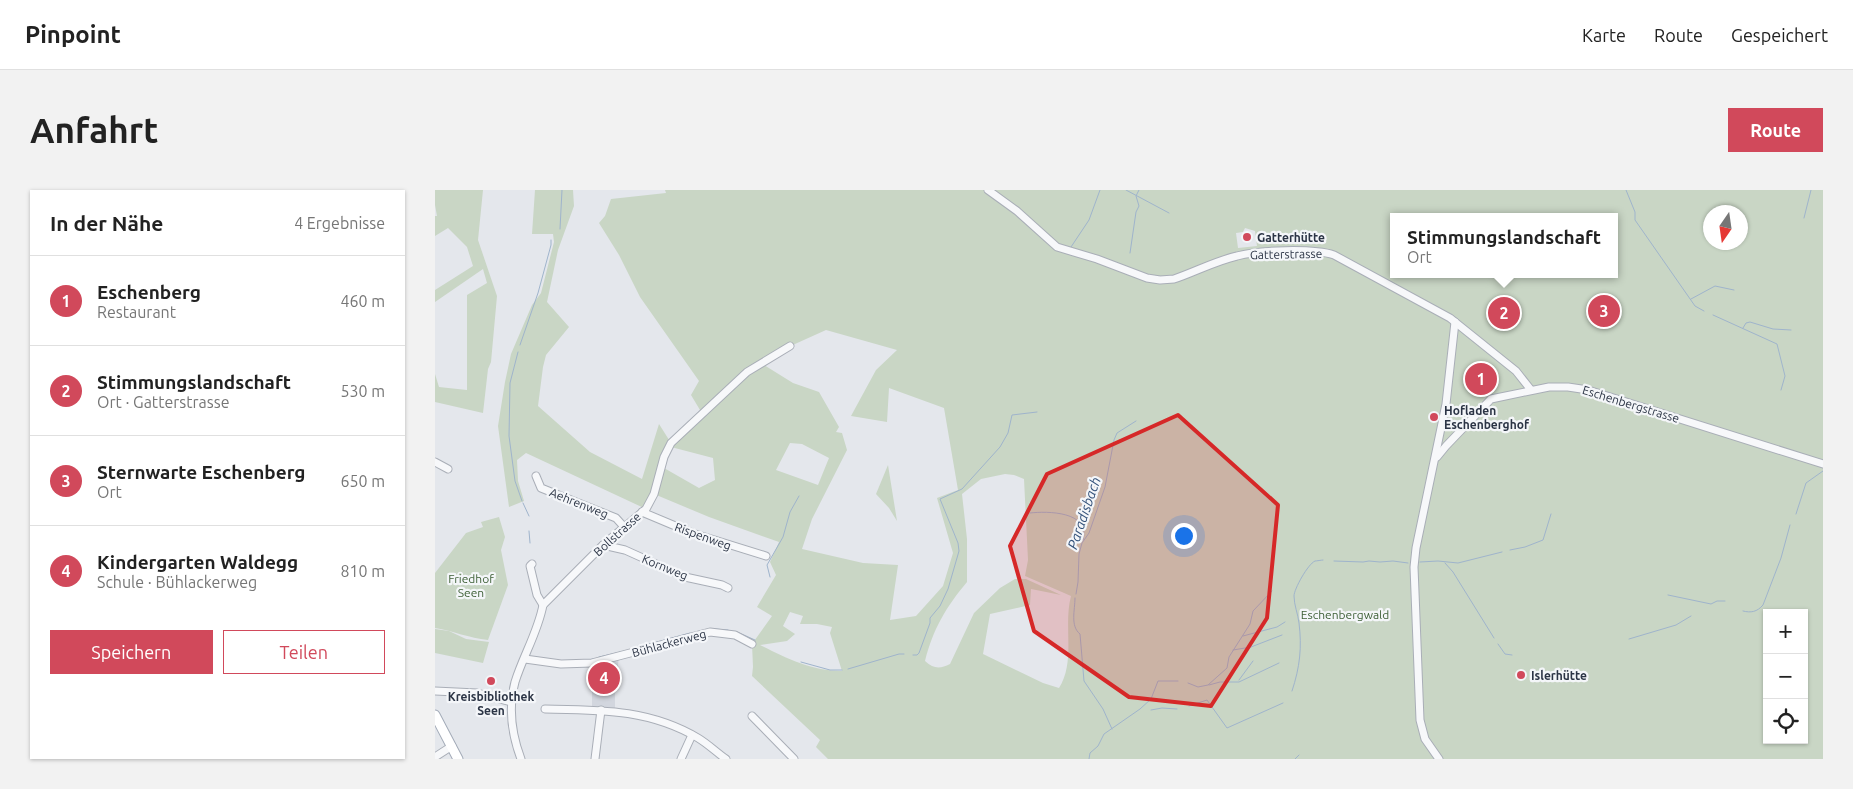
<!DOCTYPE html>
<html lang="de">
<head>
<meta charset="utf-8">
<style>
  body { margin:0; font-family:Ubuntu,sans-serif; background:#f2f2f2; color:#222 }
  .controls { position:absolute; right:15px; bottom:15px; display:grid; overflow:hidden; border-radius:0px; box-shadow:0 1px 4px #0004 }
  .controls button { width:45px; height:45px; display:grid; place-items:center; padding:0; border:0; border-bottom:1px solid #e0e0e0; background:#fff; color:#222; font:25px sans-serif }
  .compass { position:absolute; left:1268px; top:15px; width:45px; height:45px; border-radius:50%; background:#fff; box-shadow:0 1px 4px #0004; rotate:193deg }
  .you { position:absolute; left:748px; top:345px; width:18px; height:18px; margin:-12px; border:4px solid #fff; border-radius:50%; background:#1a73e8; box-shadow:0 0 0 8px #1a73e833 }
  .badge { display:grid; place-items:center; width:32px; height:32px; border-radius:50%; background:#d1495b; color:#fff; font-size:16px; font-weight:700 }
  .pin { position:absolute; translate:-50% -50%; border:2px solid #fff; box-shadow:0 1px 5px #0006 }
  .popup { position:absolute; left:955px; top:23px; width:228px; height:65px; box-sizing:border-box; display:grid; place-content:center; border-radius:0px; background:#fff; filter:drop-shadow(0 1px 4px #0005); font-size:16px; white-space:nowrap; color:#767676 }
  .popup b { font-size:19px; color:#222 }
  .popup::after { content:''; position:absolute; left:50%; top:100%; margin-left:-10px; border:10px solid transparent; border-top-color:#fff }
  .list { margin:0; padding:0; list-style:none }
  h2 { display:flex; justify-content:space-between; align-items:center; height:65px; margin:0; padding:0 20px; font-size:21px }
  h2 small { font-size:16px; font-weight:400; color:#767676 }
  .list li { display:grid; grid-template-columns:32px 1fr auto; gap:15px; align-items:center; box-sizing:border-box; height:90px; padding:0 20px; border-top:1px solid #e0e0e0 }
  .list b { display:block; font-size:19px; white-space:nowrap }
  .list p { margin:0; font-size:16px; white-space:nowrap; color:#767676 }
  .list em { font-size:16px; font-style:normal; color:#767676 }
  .actions { display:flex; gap:10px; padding:15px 20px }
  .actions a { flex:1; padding:11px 0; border:1px solid #d1495b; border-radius:0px; text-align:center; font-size:18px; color:#d1495b }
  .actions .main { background:#d1495b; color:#fff }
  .icon { flex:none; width:28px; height:28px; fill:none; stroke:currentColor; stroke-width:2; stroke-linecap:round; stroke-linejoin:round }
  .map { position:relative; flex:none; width:1388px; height:569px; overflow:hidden; border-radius:0px }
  header { display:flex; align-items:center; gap:30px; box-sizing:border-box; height:70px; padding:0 25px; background:#fff; border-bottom:1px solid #e0e0e0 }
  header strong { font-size:24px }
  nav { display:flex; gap:28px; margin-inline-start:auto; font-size:18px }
  .intro { display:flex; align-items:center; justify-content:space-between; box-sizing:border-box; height:120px; padding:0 30px }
  h1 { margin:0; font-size:35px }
  .button { padding:12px 22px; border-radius:0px; background:#d1495b; color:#fff; font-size:18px; font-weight:700 }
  main { display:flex; gap:30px; padding:0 30px }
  aside { flex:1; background:#fff; border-radius:0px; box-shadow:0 1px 4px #0004 }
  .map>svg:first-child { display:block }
  .built { fill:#d2d6de }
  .green { fill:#c9d6c5; fill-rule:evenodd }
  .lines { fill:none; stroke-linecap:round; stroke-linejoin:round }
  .stream { stroke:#9fb4cc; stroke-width:1 }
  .minor-casing { stroke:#a9aeb7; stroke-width:9 }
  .major-casing { stroke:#a3abb8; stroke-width:11 }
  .minor { stroke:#f7f8fa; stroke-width:7 }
  .major { stroke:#fff; stroke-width:9 }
  .marked { fill:#d62828; fill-opacity:0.2; stroke:#d62828; stroke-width:4; stroke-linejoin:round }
  .poi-dot { fill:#d1495b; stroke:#f4f6f9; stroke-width:2 }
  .labels { text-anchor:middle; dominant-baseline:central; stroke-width:4.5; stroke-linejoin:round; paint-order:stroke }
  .poi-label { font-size:12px; font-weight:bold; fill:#2b3445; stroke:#f4f6f9; text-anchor:start }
  .street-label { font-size:12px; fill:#2b3445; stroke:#f4f6f9 }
  .park-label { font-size:12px; fill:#3f6138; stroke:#f4f6f9 }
  .water-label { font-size:14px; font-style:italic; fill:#34527a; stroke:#f4f6f9 }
</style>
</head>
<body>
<header>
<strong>Pinpoint</strong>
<nav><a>Karte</a><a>Route</a><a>Gespeichert</a></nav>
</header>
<div class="intro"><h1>Anfahrt</h1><a class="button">Route</a></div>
<main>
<aside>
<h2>In der Nähe<small>4 Ergebnisse</small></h2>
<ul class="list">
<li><span class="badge">1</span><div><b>Eschenberg</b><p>Restaurant</p></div><em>460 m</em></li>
<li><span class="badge">2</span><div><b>Stimmungslandschaft</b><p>Ort · Gatterstrasse</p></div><em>530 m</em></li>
<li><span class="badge">3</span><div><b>Sternwarte Eschenberg</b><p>Ort</p></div><em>650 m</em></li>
<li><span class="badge">4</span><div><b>Kindergarten Waldegg</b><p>Schule · Bühlackerweg</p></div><em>810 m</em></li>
</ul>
<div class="actions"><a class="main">Speichern</a><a>Teilen</a></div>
</aside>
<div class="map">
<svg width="1388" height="569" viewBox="0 0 1388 569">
  <rect width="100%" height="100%" fill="#e4e7ec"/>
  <path class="built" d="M184 466 180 502V518L157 516V473Z"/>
  <g class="green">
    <path d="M0 0H48L43 50 62 106 56 172 53 179 48 223 0 212V184L4 197 32 200V105L52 93 48 79 0 112V100L38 76 32 57 13 38 0 46V26H2L0 15Z"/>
    <path d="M100 0H138L139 16 123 60 112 112 134 137 111 165 108 177 103 216 155 262 207 289 224 234 236 253 229 278 264 298 280 290 278 268 236 257 268 225 256 205 264 191 205 107 184 65 164 33 170 26 176 9 231 3 230 0H1388V569H393L381 557 385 550 317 486 318 477 317 454 337 426 322 417 341 385 335 372 344 352 274 327 219 304 211 319 91 263 82 270 83 291 89 311 74 317 63 236 70 192 76 164 97 115 106 103 119 52 118 44H97ZM1276 22H1306V52H1276ZM959 27H1179V84H959ZM810 38 820 41 822 56 803 58 801 43 808 42ZM391 140 462 160 441 180 416 226 452 232 454 198 509 218 523 300 502 308 518 363 508 396 481 426 455 430 463 375 428 373 367 359 377 329 412 260 407 243 401 242 404 237 384 202 358 193 326 173 360 154ZM355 253 367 254 394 268 383 295 341 280ZM570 284 579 285 589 289 593 370 590 386 636 406C628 436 641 471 624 498L608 493 548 464 555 424 595 415 596 399 626 405 591 389H580L565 398 539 423 515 474C505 479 499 479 490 471 498 439 511 417 532 392V349L527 304 546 289ZM355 422 368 426 365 434H382L397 437 395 443 407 481C377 481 351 468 325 455L352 451 360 444 348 436ZM1332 423H1369V550H1332Z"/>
    <path d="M453 275 462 331 454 318 441 304Z"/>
    <path d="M64 327 70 347 66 360 73 395 53 450C34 448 18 441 0 438V383L31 343 48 337 46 332Z"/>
    <path d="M0 439 14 441 31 449 54 452 48 473 0 463Z"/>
  </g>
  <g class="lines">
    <g class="stream">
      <path d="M691 0 734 23"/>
      <path d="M1191 0 1200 22V30L1260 116 1269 121"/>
      <path d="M1369 28 1376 0"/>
      <path d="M125 39 127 0"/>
      <path d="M636 57 654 30 665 0"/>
      <path d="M695 63 701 22 704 16 701 6 704 0"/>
      <path d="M1256 109 1280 96 1299 100"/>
      <path d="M1278 125 1342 154 1350 186 1346 200"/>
      <path d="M1308 138 1311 133 1315 132 1338 139 1356 140"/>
      <path d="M85 155 103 103 116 55V50"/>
      <path d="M83 162 75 193 74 246 80 291 87 311"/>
      <path d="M88 313 94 326"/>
      <path d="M595 323C612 321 656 321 648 350"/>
      <path d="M1361 324 1371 293 1388 281"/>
      <path d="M94 341 95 353"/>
      <path d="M1075 360 1090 357 1108 350 1116 324"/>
      <path d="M899 371 928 372 934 371 945 372 958 371 973 373"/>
      <path d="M985 372 1003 371 1023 373 1067 362"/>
      <path d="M1010 373 1018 382 1059 448"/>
      <path d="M335 387 332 375 348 347 355 322 364 306"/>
      <path d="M641 404 643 392 644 364 647 353 654 343 670 297 679 250 682 243 701 231"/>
      <path d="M1233 405 1276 414 1282 411H1290"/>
      <path d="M640 408C640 420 635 436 645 444L649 491 668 519 677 539"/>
      <path d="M1308 421C1316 423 1322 422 1328 415L1346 368 1355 335"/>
      <path d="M279 439 293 440"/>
      <path d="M302 442 320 450"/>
      <path d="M808 446 842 437 850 432"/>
      <path d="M1194 449 1241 435 1256 426"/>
      <path d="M1063 454 1070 464 1077 465"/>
      <path d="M200 458 255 443"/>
      <path d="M798 460 816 457 847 445"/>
      <path d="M478 465H482L484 463 495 433V428L505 416 513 399 524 361 523 353 505 309 527 299 565 257 573 243 577 225 602 222"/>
      <path d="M164 467 190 461"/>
      <path d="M154 470 158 469"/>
      <path d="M366 472 395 480H407"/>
      <path d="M413 479 464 464H469"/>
      <path d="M804 490 818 471"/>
      <path d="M753 493 763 497 773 495 792 478 794 467 815 434 818 421 837 401"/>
      <path d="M774 495 785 492H804L844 473"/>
      <path d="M857 501C865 477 867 457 864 433 863 424 859 415 859 406 859 399 873 374 880 371 881 371 887 370 888 370"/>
      <path d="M754 516 772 510 792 538 848 513"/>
      <path d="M716 520 727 518 742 519"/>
      <path d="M654 569 655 563 663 556 669 544 705 519 716 509 723 491H743"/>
      <path d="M860 569 864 565"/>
    </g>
    <defs>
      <g id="minor">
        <path d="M553 0 582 21 622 57 662 69 712 88 725 90 739 89C760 82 780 71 802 66 824 60 878 58 899 65L1015 128 1081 181 1096 200"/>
        <path d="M1002 267 1011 256 1056 209 1114 197H1133L1153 200 1388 274"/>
        <path d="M0 272 13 279"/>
        <path d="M101 286 106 298 181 328 190 338"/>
        <path d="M207 322 257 343 331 366"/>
        <path d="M168 355 190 360 250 387 287 395 293 398"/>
        <path d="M97 374 95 376 102 405 108 415"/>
        <path d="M90 469 126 474 157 473 275 442 300 445 317 454"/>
        <path d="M0 501 42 503 76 512"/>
        <path d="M110 519C165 520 214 519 263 548 273 554 281 562 291 569"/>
        <path d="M317 526 359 569"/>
        <path d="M0 567 17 556"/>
        <path d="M86 569C77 545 73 518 80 492 88 466 103 442 108 415L168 355 211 319 219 304 229 267 236 253 312 182 355 156"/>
        <path d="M160 569 166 520"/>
        <path d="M246 569 257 545"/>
        <path d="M1004 569 990 549 985 530 979 377 981 358 1011 214 1020 132"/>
      </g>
      <path id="major" d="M0 525 23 569"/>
    </defs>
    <use href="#minor" class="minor-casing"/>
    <use href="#major" class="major-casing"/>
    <use href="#minor" class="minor"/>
    <use href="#major" class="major"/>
  </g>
  <path class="marked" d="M743 225 843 315 832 428 776 516 694 507 599 441 575 356 612 284Z"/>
  <g class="poi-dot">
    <circle cx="812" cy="47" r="5"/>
    <circle cx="999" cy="227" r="5"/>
    <circle cx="1086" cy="485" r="5"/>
    <circle cx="56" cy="491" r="5"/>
  </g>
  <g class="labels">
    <g class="poi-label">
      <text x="822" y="47">Gatterhütte</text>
      <text x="1009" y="220">Hofladen<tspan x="1009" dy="14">Eschenberghof</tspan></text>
      <text x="1096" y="485">Islerhütte</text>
      <text x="56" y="506" text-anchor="middle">Kreisbibliothek<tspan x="56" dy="14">Seen</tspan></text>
    </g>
    <g class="street-label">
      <text transform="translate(851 64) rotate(-1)">Gatterstrasse</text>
      <text transform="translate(1196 214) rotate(17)">Eschenbergstrasse</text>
      <text transform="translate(144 313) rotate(22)">Aehrenweg</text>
      <text transform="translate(182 344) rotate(-42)">Bollstrasse</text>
      <text transform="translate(268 346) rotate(20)">Rispenweg</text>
      <text transform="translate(230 377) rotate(22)">Kornweg</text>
      <text transform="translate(234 453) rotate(-15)">Bühlackerweg</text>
    </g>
    <g class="park-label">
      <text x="36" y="388">Friedhof<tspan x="36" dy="14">Seen</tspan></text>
      <text x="910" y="424">Eschenbergwald</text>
    </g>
    <g class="water-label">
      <text transform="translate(649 323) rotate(-71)">Paradisbach</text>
    </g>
  </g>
</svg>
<div class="controls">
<button>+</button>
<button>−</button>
<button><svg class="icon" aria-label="locate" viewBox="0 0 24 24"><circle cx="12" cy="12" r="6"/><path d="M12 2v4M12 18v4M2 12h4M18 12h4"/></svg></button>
</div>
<svg class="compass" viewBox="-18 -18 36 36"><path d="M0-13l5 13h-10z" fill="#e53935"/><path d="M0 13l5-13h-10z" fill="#767676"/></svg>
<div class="you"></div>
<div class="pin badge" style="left:1046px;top:189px">1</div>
<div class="pin badge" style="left:1069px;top:123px">2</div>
<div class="popup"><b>Stimmungslandschaft</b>Ort</div>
<div class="pin badge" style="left:1169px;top:121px">3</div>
<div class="pin badge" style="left:169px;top:488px">4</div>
</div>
</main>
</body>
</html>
